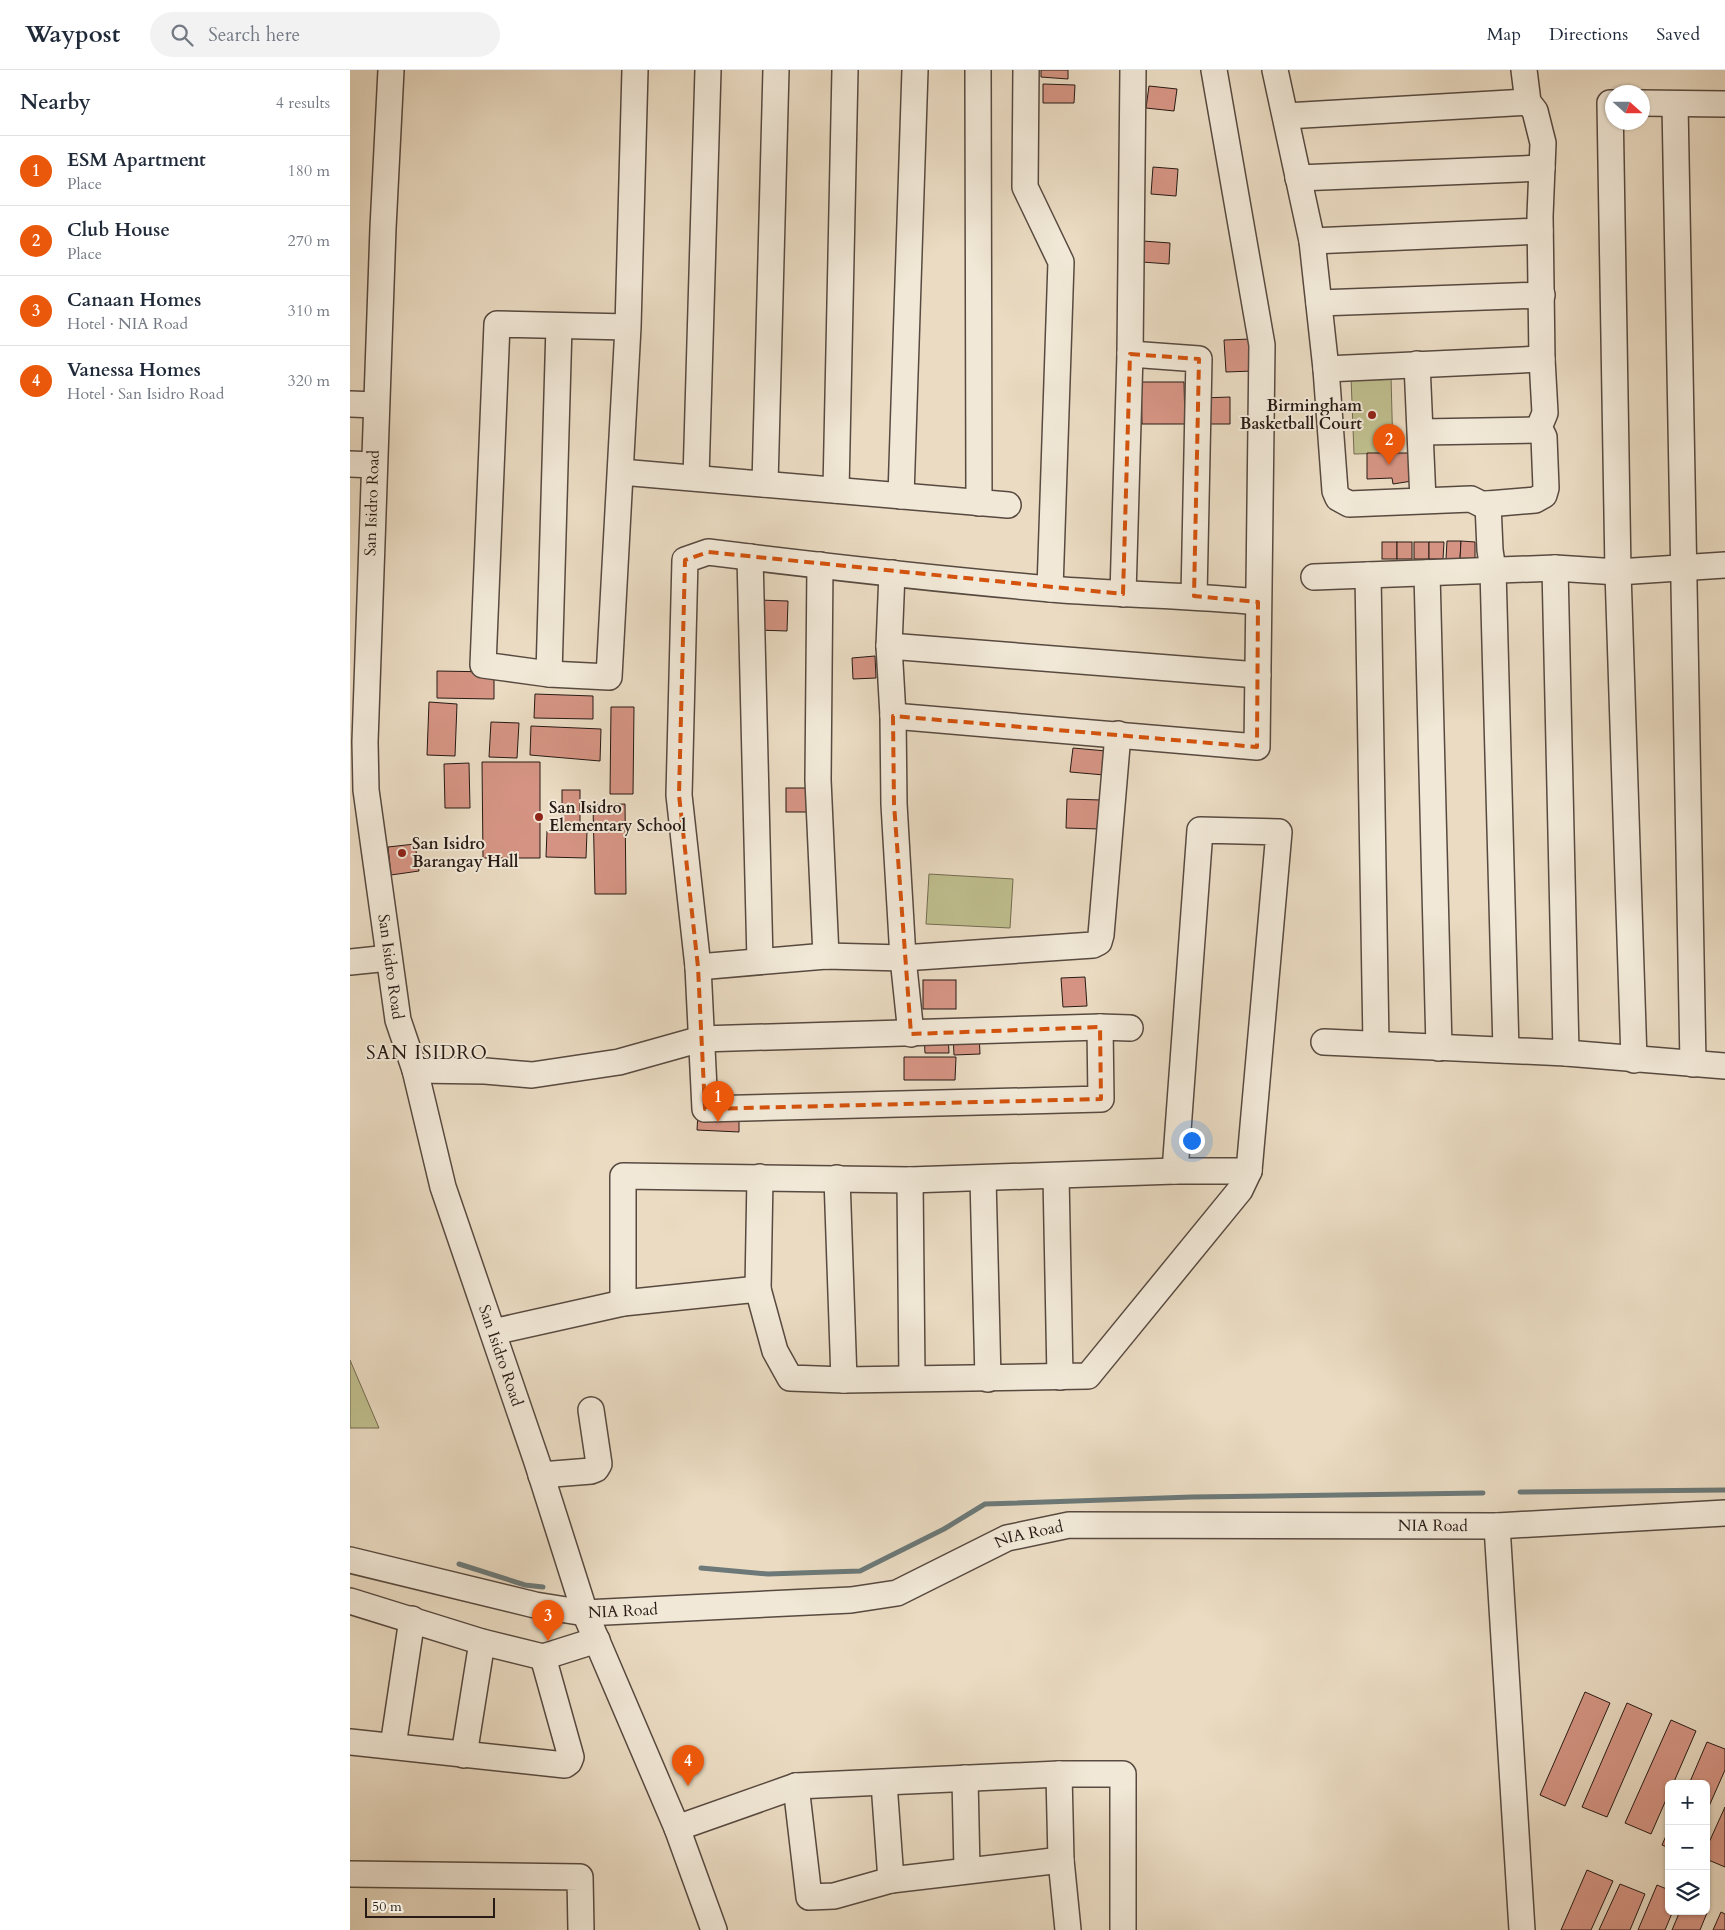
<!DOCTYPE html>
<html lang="en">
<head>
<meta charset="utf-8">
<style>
  body { margin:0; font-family:Cardo,serif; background:#f2f2f3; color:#1f2937 }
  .controls { position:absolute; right:15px; bottom:15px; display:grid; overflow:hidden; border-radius:8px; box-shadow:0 1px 4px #0004 }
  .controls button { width:45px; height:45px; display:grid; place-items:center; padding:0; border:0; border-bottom:1px solid #e0e1e3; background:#fff; color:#1f2937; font:25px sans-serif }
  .compass { position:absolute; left:1255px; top:15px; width:45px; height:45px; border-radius:50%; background:#fff; box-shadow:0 1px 4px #0004; rotate:111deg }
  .scale { position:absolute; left:15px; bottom:12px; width:130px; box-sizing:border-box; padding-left:5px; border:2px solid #281a15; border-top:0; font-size:14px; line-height:18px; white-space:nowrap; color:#281a15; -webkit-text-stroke:4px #f1e8d7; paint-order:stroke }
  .you { position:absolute; left:841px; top:1070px; width:18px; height:18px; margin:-12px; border:4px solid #fff; border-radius:50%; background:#1a73e8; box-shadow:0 0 0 8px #1a73e833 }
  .badge { display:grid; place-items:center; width:32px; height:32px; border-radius:50%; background:#ea580c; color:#fff; font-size:16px; font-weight:700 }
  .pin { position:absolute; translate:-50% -41px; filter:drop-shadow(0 1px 2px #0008) }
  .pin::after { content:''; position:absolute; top:26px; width:18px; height:15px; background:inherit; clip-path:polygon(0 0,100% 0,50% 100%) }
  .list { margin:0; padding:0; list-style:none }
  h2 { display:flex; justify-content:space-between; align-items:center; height:65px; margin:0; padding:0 20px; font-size:21px }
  h2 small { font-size:16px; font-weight:400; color:#747a83 }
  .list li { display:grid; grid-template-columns:32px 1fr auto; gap:15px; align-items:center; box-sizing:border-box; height:70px; padding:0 20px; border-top:1px solid #e0e1e3 }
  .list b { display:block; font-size:19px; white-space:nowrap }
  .list p { margin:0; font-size:16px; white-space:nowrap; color:#747a83 }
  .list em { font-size:16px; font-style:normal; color:#747a83 }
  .icon { flex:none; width:28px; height:28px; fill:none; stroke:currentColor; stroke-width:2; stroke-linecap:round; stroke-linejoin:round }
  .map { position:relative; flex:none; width:1375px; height:1860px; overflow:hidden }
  header { display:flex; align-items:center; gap:30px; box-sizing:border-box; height:70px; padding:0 25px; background:#fff; border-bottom:1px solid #e0e1e3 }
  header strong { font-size:24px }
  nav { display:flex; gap:28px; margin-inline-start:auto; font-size:18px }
  .search { width:350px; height:45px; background:#f2f2f3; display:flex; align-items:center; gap:12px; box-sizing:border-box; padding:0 18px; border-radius:28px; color:#747a83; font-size:19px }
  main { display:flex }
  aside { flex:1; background:#fff }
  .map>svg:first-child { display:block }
  .green { fill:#bfbe8e; stroke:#746c52 }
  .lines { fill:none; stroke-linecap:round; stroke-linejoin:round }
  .stream { stroke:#6c7978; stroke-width:5 }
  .building { fill:#d59483; stroke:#281a15 }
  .minor-casing { stroke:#584a40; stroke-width:28 }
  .minor { stroke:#f1e8d7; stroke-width:25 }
  .marked { fill:none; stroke:#d5530d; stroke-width:4; stroke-dasharray:10 6; stroke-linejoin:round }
  .poi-dot { fill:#8f2418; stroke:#f1e8d7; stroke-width:2 }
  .labels { text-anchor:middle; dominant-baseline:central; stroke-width:4; stroke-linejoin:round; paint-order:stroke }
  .poi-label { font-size:16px; font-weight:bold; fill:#281a15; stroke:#f1e8d7; text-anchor:start }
  .street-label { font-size:16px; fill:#281a15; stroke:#f1e8d7 }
  .quarter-label { font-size:19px; letter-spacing:1px; fill:#281a15; stroke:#f1e8d7 }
</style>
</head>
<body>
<header>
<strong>Waypost</strong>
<div class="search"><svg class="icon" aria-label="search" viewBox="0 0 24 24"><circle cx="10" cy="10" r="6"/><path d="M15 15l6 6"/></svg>Search here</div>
<nav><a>Map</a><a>Directions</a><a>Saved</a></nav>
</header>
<main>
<aside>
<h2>Nearby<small>4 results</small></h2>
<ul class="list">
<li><span class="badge">1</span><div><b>ESM Apartment</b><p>Place</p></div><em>180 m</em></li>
<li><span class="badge">2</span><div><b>Club House</b><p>Place</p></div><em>270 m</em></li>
<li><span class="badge">3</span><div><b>Canaan Homes</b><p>Hotel · NIA Road</p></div><em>310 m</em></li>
<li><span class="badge">4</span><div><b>Vanessa Homes</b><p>Hotel · San Isidro Road</p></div><em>320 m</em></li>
</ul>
</aside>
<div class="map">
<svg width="1375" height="1860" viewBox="0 0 1375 1860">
  <rect width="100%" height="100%" fill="#eadbc2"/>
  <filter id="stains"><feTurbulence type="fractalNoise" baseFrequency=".004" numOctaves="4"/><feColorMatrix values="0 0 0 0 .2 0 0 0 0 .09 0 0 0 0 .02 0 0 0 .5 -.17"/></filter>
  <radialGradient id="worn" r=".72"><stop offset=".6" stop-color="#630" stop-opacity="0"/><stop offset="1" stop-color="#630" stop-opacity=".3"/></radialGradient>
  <g class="green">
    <path d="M1041 306 1043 383 1004 384 1001 307Z"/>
    <path d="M579 804 663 809 660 858 576 854Z"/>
    <path d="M0 1290 29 1358H0Z"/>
  </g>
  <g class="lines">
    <g class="stream">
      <path d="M1170 1422 1375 1420"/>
      <path d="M109 1494 175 1515 193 1517"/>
      <path d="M351 1498 418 1504 510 1501 594 1459 635 1434 842 1427 1133 1423"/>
    </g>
  </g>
  <g class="building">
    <path d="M691 0H718V9L691 7Z"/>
    <path d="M693 14 725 15 724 33H693Z"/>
    <path d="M799 16 827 19 824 41 796 38Z"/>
    <path d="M803 97 828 99 826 126 801 124Z"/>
    <path d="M793 171 820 173 819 194 792 192Z"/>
    <path d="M902 269 903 301 876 302 874 270Z"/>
    <path d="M791 312H834L835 354H792Z"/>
    <path d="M880 327V354H852V328Z"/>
    <path d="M1017 383H1060L1062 411 1043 414 1042 408 1017 409Z"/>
    <path d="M1097 471H1111L1110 489H1096Z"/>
    <path d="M1111 471 1125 472V490L1110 489Z"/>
    <rect x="1032" y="472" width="15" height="17"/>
    <rect x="1047" y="472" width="15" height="17"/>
    <rect x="1064" y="472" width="15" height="17"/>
    <path d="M1079 472H1094L1093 489H1079Z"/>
    <path d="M408 530 438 531 437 561 407 560Z"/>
    <path d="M525 586 526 608 503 609 502 588Z"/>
    <path d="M87 601 144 602V629L87 628Z"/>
    <path d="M185 624 243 626V649L184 648Z"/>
    <path d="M79 632 107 634 105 686 77 685Z"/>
    <path d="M261 637H284L283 724H260Z"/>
    <path d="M141 652 169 653 167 688 139 687Z"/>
    <path d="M181 656 251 659 250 691 180 685Z"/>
    <path d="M723 678 756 681 754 705 720 702Z"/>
    <path d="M132 692H190V788H133Z"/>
    <path d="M119 693 120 738H95L94 694Z"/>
    <rect x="436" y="718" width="22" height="24"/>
    <rect x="212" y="720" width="18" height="33"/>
    <path d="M717 729 751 730 750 759 716 758Z"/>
    <path d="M275 734 276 824H245L243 735Z"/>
    <path d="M197 761 237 762 236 788 196 787Z"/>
    <path d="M65 774 69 801 41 805 38 777Z"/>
    <path d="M735 907 737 936 713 937 711 908Z"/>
    <rect x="573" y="910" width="33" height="29"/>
    <path d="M629 963 630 984 604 985 603 964Z"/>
    <path d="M574 964 598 965 599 983H575Z"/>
    <path d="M554 987H606L605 1010H554Z"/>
    <path d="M348 1042 389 1044V1062L347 1060Z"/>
    <path d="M1235 1622 1260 1633 1215 1736 1190 1725Z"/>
    <path d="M1277 1633 1302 1644 1257 1747 1232 1737Z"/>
    <path d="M1321 1650 1346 1661 1323 1714H1319V1723L1301 1764 1275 1753Z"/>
    <path d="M1357 1672 1375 1679V1700L1356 1743V1714H1339Z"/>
    <path d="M1375 1737V1797L1356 1789V1779Z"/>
    <path d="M1319 1759V1778L1312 1775Z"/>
    <path d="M1237 1800 1263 1811 1241 1860H1211Z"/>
    <path d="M1270 1814 1295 1824 1280 1860H1249Z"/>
    <path d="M1307 1815 1319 1820V1841H1323L1315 1860H1288Z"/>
    <path d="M1356 1836 1359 1838 1350 1860H1322L1330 1841H1356Z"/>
    <path d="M1371 1842 1375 1844V1860H1363Z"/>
  </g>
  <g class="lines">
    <defs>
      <g id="minor">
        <path id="s1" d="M41 0 33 158 15 672 16 720 48 950 65 1000 93 1117 187 1392 235 1543 327 1758 364 1860"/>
        <path d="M628 0 629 433"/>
        <path d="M676 0 675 117 711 192 700 519"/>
        <path d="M925 0 962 171 976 299 985 421 988 428 999 434 1121 429 1131 434H1138L1185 430 1194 425 1196 418 1194 367 1192 363 1188 360 1195 343 1192 289 1190 146 1193 73 1185 41 1178 32 1174 0"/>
        <path d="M1262 33H1260L1268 502 1284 990"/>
        <path d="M1292 33 1375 34"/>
        <path d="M1325 34 1343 994"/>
        <path d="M936 46 1178 32"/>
        <path d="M948 108 1192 98"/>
        <path d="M962 171 1190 161"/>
        <path d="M969 233 1192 225"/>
        <path d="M278 257 147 254 133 595 199 604 259 607 278 257 285 0"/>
        <path d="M780 284 849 289 844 526"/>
        <path d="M1067 294 1073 430"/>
        <path d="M976 299 1192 289"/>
        <path d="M0 334 26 335"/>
        <path d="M1071 362 1188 360"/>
        <path d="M0 394 24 395"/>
        <path d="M271 402 658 435"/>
        <path d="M346 408 358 0"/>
        <path d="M415 414 426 0"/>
        <path d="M486 420 495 0"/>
        <path d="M551 426 565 0"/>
        <path d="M1138 434 1140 480 1143 500 1156 980"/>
        <path d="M400 487 410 891"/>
        <path d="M470 495 468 710 476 886"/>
        <path d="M1205 498 1216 983"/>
        <path d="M542 503 539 576 543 646 544 734 553 888 561 964"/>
        <path d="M1077 503 1089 978"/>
        <path d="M1018 505 1026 974"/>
        <path d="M964 507 1205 498 1268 502 1375 495"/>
        <path d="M773 524 780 284 783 0"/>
        <path d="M539 576 908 605"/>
        <path d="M199 604 209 256"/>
        <path d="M543 646 907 677 912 275 864 0"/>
        <path d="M0 892 39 888"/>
        <path d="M348 897 476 886 553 888 743 875 749 872 751 865 768 664"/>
        <path d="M750 957 751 1029 355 1039 348 897 329 725 335 490 358 482C472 496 586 509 701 519 770 525 839 525 908 532"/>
        <path d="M974 972 1216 983 1375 996"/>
        <path d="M65 1000 135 1001 182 1005 269 992 351 969 750 957 780 958"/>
        <path d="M706 1106 710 1307"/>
        <path d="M487 1108 494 1310"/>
        <path d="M633 1108 638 1309"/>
        <path d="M560 1110 562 1308"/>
        <path d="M408 1219 410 1107"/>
        <path d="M273 1233V1106L560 1110 825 1101H899"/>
        <path d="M143 1262 273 1233 408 1219 425 1281 440 1308 494 1310 738 1306 890 1120 899 1101 929 762 850 760 825 1101"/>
        <path d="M191 1405 241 1401 246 1399 249 1394 241 1340"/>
        <path d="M1147 1456 1172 1860"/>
        <path id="s2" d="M0 1490 185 1535 235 1543 501 1530 547 1523 657 1468 719 1455 1147 1456 1375 1443"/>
        <path d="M0 1531 132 1572 193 1587"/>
        <path d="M0 1672 215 1695 219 1692 221 1687 193 1587 247 1570"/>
        <path d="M43 1676 62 1549"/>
        <path d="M114 1685 132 1572"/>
        <path d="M709 1704 711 1790 718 1860"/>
        <path d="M615 1708 617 1800"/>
        <path d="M534 1713 541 1810"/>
        <path d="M446 1716 459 1827 484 1826 541 1810 711 1790"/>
        <path d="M327 1758 446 1716 709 1704H773V1860"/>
        <path d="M0 1804 230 1807 231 1860"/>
      </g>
    </defs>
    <use href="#minor" class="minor-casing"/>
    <use href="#minor" class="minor"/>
  </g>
  <path class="marked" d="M780 284 849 289 844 526 908 532 907 677 543 646 544 734 561 964 750 957 751 1029 355 1039 348 897 329 725 335 490 358 482 773 524Z"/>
  <g class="poi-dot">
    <circle cx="1022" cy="345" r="5"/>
    <circle cx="189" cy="747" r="5"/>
    <circle cx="52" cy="783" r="5"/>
  </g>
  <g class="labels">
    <g class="poi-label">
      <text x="1012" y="336" text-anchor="end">Birmingham<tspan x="1012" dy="18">Basketball Court</tspan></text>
      <text x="199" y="738">San Isidro<tspan x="199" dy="18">Elementary School</tspan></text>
      <text x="62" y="774">San Isidro<tspan x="62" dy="18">Barangay Hall</tspan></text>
    </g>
    <g class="street-label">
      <text transform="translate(22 433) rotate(-88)">San Isidro Road</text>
      <text stroke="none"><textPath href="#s1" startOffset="899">San Isidro Road</textPath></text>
      <text stroke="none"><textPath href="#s1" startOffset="1304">San Isidro Road</textPath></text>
      <text stroke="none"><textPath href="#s2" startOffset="1104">NIA Road</textPath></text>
      <text stroke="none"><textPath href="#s2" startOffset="699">NIA Road</textPath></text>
      <text stroke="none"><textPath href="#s2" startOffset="279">NIA Road</textPath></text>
    </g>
    <g class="quarter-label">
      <text x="77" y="983">SAN ISIDRO</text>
    </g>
  </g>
  <rect width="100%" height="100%" filter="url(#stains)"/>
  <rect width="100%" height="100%" fill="url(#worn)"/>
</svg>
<div class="controls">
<button>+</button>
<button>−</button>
<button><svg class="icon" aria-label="layers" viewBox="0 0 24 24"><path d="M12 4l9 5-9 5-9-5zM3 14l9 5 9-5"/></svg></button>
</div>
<svg class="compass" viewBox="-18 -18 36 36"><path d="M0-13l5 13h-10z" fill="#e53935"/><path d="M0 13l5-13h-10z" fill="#747a83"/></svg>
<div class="scale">50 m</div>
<div class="you"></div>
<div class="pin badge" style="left:368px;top:1052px">1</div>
<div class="pin badge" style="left:1039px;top:395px">2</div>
<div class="pin badge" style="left:198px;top:1571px">3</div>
<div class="pin badge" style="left:338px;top:1716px">4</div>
</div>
</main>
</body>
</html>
